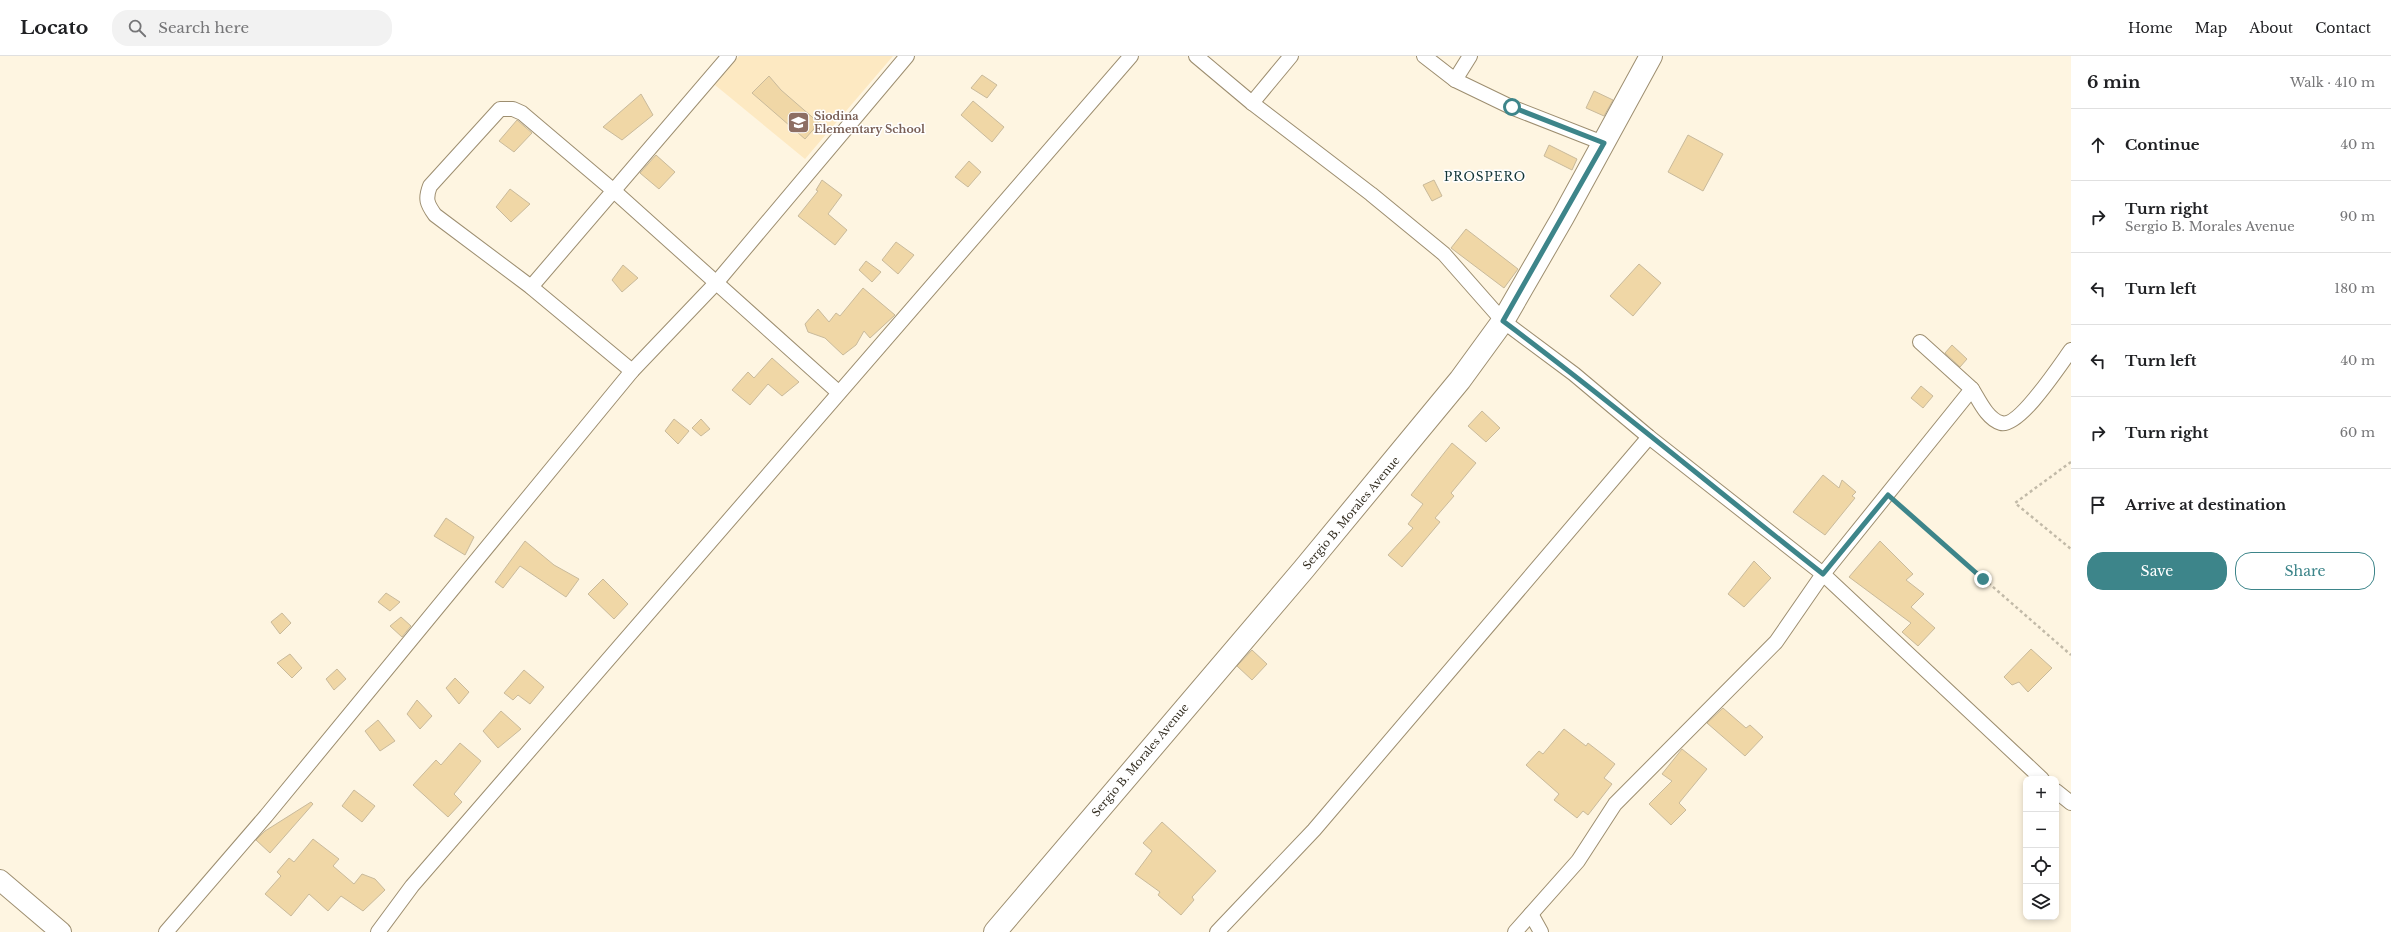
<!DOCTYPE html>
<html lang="en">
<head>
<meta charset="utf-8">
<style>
  body { margin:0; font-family:"Libre Baskerville",serif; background:#f2f2f2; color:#202124 }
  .controls { position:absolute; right:12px; bottom:12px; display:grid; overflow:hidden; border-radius:8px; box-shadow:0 2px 6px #0003 }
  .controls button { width:36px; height:36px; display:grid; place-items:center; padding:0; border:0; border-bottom:1px solid #e0e0e0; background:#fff; color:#202124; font:20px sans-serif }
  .stop { position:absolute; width:12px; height:12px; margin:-9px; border:3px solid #3d858a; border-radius:50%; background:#fff }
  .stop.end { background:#3d858a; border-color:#fff; box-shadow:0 1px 4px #0008 }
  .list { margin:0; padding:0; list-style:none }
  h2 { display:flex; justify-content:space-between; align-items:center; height:52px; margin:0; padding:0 16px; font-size:17px }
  h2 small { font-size:13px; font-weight:400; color:#757577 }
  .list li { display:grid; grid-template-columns:26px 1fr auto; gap:12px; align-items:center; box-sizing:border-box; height:72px; padding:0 16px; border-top:1px solid #e0e0e0 }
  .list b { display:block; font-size:15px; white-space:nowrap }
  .list p { margin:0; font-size:13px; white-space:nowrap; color:#757577 }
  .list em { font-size:13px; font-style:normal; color:#757577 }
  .actions { display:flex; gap:8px; padding:12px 16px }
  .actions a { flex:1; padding:9px 0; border:1px solid #3d858a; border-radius:16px; text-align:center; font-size:14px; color:#3d858a }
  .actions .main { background:#3d858a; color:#fff }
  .icon { flex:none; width:22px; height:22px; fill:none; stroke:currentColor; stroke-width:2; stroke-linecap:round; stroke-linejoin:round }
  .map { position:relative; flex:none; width:2071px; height:876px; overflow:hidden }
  header { display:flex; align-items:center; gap:24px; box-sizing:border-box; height:56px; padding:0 20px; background:#fff; border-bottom:1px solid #e0e0e0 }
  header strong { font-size:19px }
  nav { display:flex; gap:22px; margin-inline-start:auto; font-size:14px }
  .search { width:280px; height:36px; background:#f2f2f2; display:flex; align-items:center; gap:10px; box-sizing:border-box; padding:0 14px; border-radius:16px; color:#757577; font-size:15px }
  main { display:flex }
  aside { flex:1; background:#fff }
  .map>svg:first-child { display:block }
  .built { fill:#fde9c2 }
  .building { fill:#f0d7a6; stroke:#c9ba9b }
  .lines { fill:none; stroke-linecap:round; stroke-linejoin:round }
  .street-casing { stroke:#9d8e70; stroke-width:16 }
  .secondary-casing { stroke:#9d8e70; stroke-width:22 }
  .primary-casing { stroke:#9d8e70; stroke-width:24 }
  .path { stroke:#c2baa8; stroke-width:2.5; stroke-dasharray:3 3; stroke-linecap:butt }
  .street { stroke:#fff; stroke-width:14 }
  .secondary { stroke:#fff; stroke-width:20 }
  .primary { stroke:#fff; stroke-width:22 }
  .route { stroke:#3d858a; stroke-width:5 }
  .labels { text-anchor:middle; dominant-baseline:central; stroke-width:3; stroke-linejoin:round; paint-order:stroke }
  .education-label { font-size:11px; font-weight:bold; fill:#785e54; stroke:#fff; text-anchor:start }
  .street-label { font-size:11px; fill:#363024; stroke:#fff }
  .neighbourhood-label { font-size:12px; letter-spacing:1px; fill:#123537; stroke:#fff }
</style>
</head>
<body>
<header>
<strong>Locato</strong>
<div class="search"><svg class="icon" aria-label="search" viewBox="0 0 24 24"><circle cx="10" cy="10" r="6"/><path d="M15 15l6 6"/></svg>Search here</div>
<nav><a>Home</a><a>Map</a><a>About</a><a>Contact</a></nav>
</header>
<main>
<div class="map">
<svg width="2071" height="876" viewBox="0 0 2071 876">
  <rect width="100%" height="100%" fill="#fef5e1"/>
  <path class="built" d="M739 0H893L805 103 715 29Z"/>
  <g class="building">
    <path d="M982 19 997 29 987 42 971 32Z"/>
    <path d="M769 20 781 34 819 67 805 83 752 37Z"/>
    <path d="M1594 35 1613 44 1604 60 1586 52Z"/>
    <path d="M641 38 653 59 622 84 603 71Z"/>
    <path d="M973 45 1004 71 992 86 961 59Z"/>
    <path d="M517 64 532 77 514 96 499 85Z"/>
    <path d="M1688 79 1723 98 1703 135 1668 116Z"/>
    <path d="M1549 89 1577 103 1572 114 1544 100Z"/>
    <path d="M656 99 675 116 659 133 640 117Z"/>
    <path d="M969 105 981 116 968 131 955 121Z"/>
    <path d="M822 124 842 139 828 158 847 174 835 189 798 160 818 135 816 134Z"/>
    <path d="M1434 124 1442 140 1432 145 1423 129Z"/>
    <path d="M510 133 530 148 511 166 496 151Z"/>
    <path d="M1466 173 1518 213 1504 232 1451 192Z"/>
    <path d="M896 186 914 199 898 218 882 204Z"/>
    <path d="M866 205 881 216 872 226 859 214Z"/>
    <path d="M1639 208 1661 227 1633 260 1610 240Z"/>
    <path d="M623 209 638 222 622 236 612 224Z"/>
    <path d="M863 232 895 259 870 282 864 275 856 289 843 299 825 282 808 276 805 268 818 253 829 266 836 257 840 260Z"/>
    <path d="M1952 289 1967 303 1960 311 1945 297Z"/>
    <path d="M772 302 799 326 782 340 768 328 750 349 732 334 748 316 754 322Z"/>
    <path d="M1921 330 1933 340 1923 352 1911 342Z"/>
    <path d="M1482 355 1500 372 1486 386 1468 370Z"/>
    <path d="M674 363 689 375 678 388 665 375Z"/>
    <path d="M701 363 710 373 701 380 692 372Z"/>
    <path d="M1452 387 1476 407 1451 437 1454 440 1435 462 1440 466 1402 511 1388 499 1413 472 1408 468 1423 448 1411 439Z"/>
    <path d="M1823 419 1839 432 1842 424 1856 436 1852 440 1855 442 1825 479 1793 456Z"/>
    <path d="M446 462 474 481 465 499 434 480Z"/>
    <path d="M525 485 554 509 579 523 566 541 520 510 503 532 495 526Z"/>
    <path d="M1880 485 1913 518 1906 524 1924 538 1911 551 1935 572 1918 590 1902 576 1911 567 1849 521Z"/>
    <path d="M1754 505 1771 522 1744 551 1728 538Z"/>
    <path d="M603 523 628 548 614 563 588 538Z"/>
    <path d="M386 537 400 546 390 555 378 546Z"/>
    <path d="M282 557 291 567 280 578 271 566Z"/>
    <path d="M401 561 411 570 402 581 390 570Z"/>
    <path d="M2031 593 2052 612 2028 636 2019 626 2012 629 2004 621Z"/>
    <path d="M1252 594 1267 608 1252 624 1237 610Z"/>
    <path d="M290 598 302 612 292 622 277 607Z"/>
    <path d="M337 613 346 623 334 634 326 623Z"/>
    <path d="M524 614 544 631 530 648 518 639 513 644 504 637Z"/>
    <path d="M455 622 469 636 459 648 446 632Z"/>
    <path d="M417 644 432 660 420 673 407 658Z"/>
    <path d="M1723 652 1746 672 1750 669 1763 681 1745 700 1707 667Z"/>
    <path d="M501 655 521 673 498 692 483 675Z"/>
    <path d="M378 664 395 685 380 695 365 675Z"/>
    <path d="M1564 673 1586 690 1588 687 1615 708 1604 722 1612 728 1588 759 1583 755 1577 762 1554 744 1559 738 1526 709 1539 695 1543 698Z"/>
    <path d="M460 687 481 705 454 738 462 746 448 761 413 729 436 704 441 709Z"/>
    <path d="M1682 693 1707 713 1679 747 1686 754 1671 769 1649 748 1672 725 1662 718Z"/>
    <path d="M354 734 375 750 362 766 342 750Z"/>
    <path d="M311 746 313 748 270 797 256 784 265 775Z"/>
    <path d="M1162 766 1216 815 1192 841 1194 844 1181 859 1158 839 1160 836 1135 818 1152 795 1143 787Z"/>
    <path d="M313 783 339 803 333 810 354 828 362 818 375 823 385 834 363 855 341 840 328 855 309 838 291 860 265 838 281 820 277 816 289 802 294 806Z"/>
  </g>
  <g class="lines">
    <defs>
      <g id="street">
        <path d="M1196 0 1252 47 1371 138 1444 198 1503 265 1574 318 1649 381 1823 518 2042 723"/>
        <path d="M1424 0 1455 24 1511 51 1603 87"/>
        <path d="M1455 24 1470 0"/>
        <path d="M1252 47 1291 0"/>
        <path d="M531 231 729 0"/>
        <path d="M632 315 531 231 435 159C427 148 425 143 430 130L500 53H513L522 57 614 135 838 336"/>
        <path d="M1972 333C1979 344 1987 363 2001 367 2019 372 2060 309 2071 294"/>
        <path d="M2056 735 2071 747"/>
        <path d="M1531 858 1541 876"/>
        <path d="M166 876 266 760 632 315 716 227 907 0"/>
        <path d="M378 876 412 830 1131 0"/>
        <path d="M1217 876 1314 774 1649 381"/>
        <path d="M1515 876 1578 805 1615 748 1776 586 1823 518 1972 333 1920 286"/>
      </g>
      <path id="secondary" d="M0 824 61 876"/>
      <path id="primary" d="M995 876 1303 514 1460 324 1503 265 1563 161 1651 0"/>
    </defs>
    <use href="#street" class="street-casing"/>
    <use href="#secondary" class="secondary-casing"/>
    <use href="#primary" class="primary-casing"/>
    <g class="path">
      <path d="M2071 406 2015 447 2071 493"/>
      <path d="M1898 448 2071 599"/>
    </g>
    <use href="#street" class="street"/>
    <use href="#secondary" class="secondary"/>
    <use href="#primary" class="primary"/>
  </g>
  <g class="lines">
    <path class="route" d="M1512 51 1604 87 1503 265C1612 346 1716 434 1823 518L1888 439 1983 523"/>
  </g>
  <defs>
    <symbol id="school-square" viewBox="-11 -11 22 22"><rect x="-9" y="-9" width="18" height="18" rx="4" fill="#8d6e63" stroke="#fff"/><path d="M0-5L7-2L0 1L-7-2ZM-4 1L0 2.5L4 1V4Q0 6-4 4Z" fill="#fff"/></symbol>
  </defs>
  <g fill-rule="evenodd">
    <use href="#school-square" x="786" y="54" width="25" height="25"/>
  </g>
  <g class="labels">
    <g class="education-label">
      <text x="814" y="60">Siodina<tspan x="814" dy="13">Elementary School</tspan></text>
    </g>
    <g class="street-label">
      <text transform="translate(1351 457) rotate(-50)">Sergio B. Morales Avenue</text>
      <text transform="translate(1140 704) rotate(-50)">Sergio B. Morales Avenue</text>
    </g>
    <g class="neighbourhood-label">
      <text x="1485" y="120">PROSPERO</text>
    </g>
  </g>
</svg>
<div class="controls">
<button>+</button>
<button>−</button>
<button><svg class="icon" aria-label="locate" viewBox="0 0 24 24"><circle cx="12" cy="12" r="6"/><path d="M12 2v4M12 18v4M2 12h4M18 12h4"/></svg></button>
<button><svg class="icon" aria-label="layers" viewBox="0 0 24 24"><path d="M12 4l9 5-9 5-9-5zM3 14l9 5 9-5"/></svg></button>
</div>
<div class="stop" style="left:1512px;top:51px"></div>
<div class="stop end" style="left:1983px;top:523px"></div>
</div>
<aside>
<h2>6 min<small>Walk · 410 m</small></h2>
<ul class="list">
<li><svg class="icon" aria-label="ahead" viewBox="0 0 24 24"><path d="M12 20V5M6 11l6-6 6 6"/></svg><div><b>Continue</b></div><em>40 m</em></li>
<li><svg class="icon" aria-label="right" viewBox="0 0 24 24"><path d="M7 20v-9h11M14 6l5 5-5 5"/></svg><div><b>Turn right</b><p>Sergio B. Morales Avenue</p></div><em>90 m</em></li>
<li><svg class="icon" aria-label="left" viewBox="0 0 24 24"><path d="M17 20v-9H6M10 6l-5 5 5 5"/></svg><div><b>Turn left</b></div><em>180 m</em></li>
<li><svg class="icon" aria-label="left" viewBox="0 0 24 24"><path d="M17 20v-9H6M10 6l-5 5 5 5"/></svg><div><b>Turn left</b></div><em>40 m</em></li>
<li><svg class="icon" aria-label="right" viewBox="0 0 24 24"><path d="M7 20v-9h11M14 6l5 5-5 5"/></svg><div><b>Turn right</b></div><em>60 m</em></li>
<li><svg class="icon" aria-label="arrive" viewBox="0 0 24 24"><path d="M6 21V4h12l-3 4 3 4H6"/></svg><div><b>Arrive at destination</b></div></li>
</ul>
<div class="actions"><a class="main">Save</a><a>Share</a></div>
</aside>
</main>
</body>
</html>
